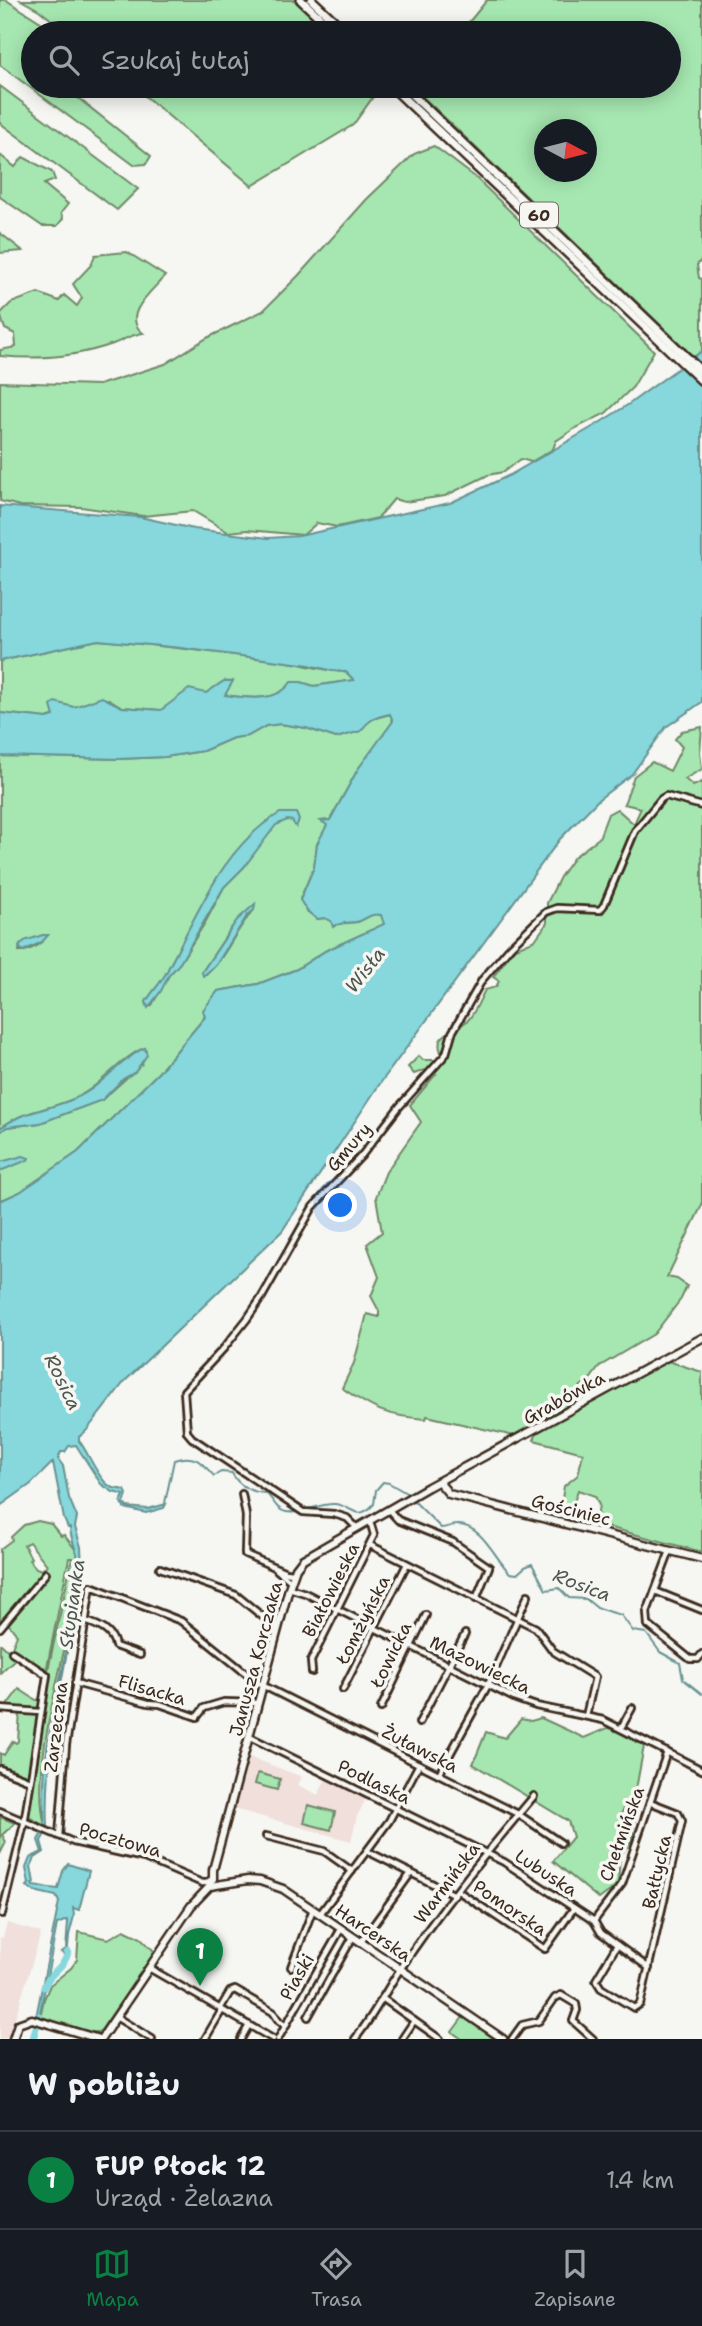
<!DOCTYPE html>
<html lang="pl">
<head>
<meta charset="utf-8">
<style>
  body { margin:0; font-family:"Shantell Sans",sans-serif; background:#242831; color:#f1f3f6 }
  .compass { position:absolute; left:534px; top:119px; width:63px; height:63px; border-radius:50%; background:#171b24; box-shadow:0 4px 18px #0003; rotate:97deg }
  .you { position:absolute; left:341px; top:1206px; width:24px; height:24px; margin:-18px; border:5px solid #fff; border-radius:50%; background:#1a73e8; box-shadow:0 0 0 10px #1a73e833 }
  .badge { display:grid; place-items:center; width:46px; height:46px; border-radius:50%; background:#0b8043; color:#fff; font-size:23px; font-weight:700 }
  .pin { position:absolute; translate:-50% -58px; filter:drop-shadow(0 2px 4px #0008) }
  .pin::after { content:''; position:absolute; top:37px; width:24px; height:21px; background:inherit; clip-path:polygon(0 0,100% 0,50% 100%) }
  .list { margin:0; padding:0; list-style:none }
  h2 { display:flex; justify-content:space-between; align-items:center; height:91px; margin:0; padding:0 28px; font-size:30px }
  h2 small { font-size:23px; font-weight:400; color:#9ea1a6 }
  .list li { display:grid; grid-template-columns:46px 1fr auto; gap:21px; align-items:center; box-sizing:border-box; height:98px; padding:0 28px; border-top:2px solid #363941 }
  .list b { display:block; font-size:26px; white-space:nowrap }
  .list p { margin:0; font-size:23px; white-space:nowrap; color:#9ea1a6 }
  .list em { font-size:23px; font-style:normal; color:#9ea1a6 }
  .icon { flex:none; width:38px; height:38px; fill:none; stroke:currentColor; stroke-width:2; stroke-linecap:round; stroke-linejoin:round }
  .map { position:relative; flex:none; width:702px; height:2039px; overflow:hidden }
  .search { position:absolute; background:#171b24; box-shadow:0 4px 18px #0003; left:21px; right:21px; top:21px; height:77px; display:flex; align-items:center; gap:18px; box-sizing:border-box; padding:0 24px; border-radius:38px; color:#9ea1a6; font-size:26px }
  .sheet { height:189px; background:#171b24 }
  nav { display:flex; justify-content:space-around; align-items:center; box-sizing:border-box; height:98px; border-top:2px solid #363941; background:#171b24; font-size:19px; color:#9ea1a6 }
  nav a { display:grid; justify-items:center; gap:4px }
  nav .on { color:#0b8043 }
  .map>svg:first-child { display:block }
  .built { fill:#f0dfdb }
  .green { fill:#a6e7b1; stroke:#708868; stroke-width:2; fill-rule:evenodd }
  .water { fill:#86d8dd; stroke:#689291; stroke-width:2 }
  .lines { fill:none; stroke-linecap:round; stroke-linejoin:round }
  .stream { stroke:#689291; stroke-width:2 }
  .river { stroke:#86d8dd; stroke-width:7 }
  .street-casing { stroke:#3b2a1e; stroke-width:10 }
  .secondary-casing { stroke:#3b2a1e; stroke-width:11 }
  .primary-casing { stroke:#3b2a1e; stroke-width:12 }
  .street { stroke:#f6f6f2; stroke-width:4.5 }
  .secondary { stroke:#f6f6f2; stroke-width:6 }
  .primary { stroke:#f6f6f2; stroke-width:7 }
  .labels { text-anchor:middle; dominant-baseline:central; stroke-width:7; stroke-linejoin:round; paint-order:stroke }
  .shield { fill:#f6f6f2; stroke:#73675e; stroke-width:2 }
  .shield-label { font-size:16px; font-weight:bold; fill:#3b2a1e }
  .street-label { font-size:18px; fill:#3b2a1e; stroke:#f6f6f2 }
  .water-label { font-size:19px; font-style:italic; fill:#4e564e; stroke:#f6f6f2 }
</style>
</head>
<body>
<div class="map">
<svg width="702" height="2039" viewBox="0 0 702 2039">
  <rect width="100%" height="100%" fill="#f6f6f2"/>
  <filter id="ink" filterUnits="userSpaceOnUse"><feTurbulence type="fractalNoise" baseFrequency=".0143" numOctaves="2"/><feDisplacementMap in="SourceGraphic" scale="14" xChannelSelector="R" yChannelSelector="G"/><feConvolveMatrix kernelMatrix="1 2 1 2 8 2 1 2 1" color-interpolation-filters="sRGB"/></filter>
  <g filter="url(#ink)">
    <g class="built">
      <path d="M250 1757 302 1777 298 1785 318 1795 326 1779 367 1797 357 1816 351 1841 234 1809Z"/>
      <path d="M7 1923 41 1933 9 2038 0 2039V1937L3 1938Z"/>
    </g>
    <g class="green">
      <path d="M0 0H6L58 33H33V86H63L151 156 146 164 134 165 0 65Z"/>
      <path d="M21 0H294L329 33H68L39 10Z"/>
      <path d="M487 0H702V259L697 265 699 278 702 279V351L694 357 420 94 424 86H669V33H460ZM544 130H586V172H544Z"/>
      <path d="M0 86 138 189 117 210 0 123Z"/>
      <path d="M133 86H375L378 90 353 125 252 186Z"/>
      <path d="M434 146 475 177 654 351 633 387 606 413 574 429 556 441 553 449 531 462 521 459 503 472 488 475 445 496 404 502 394 499 378 518 337 527 317 523 303 535 247 530 228 532 193 511 143 516 81 507 20 506 0 501V382L99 385 165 364 207 338 263 311 298 276 367 199 414 154Z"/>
      <path d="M0 155 15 167 23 157 52 172 55 180 44 184 68 204 61 213 63 219 57 226H42L0 197Z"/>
      <path d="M0 233 23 251 0 253Z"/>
      <path d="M127 252 165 276C153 290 120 316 143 333 132 334 124 340 113 344 76 357 39 360 0 356V350L16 347 15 334 5 329 0 314 11 303 38 293 59 301 64 295 77 306 82 298 73 284 91 265 95 255Z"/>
      <path d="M98 640C159 645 220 653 282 661 303 664 324 671 346 672L354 680 314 686 301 682H292C277 703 248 698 225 695L224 681 206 693 175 701 161 710 122 707 109 699 87 703 47 718 0 713V661Z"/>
      <path d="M390 714 393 721 391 726 358 769 330 820 321 821 328 825 317 844 314 867 300 899 307 911 317 919 326 918 336 924 358 922 373 913 381 915 385 924 325 951 297 969 258 984 218 991 204 1011 205 1017 159 1072 78 1152 20 1192 0 1201V1132L7 1127 40 1123 102 1100 142 1064 145 1048C132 1050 103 1081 89 1090 69 1104 46 1107 24 1115 15 1118 8 1123 0 1128V756L119 759 165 757 203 751 233 738 248 736 266 726 280 724 306 728 336 738 361 731 368 720ZM267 821 258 846 244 867 224 887 206 921 180 963 169 975 152 1005 148 1007 146 1002C153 989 164 981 169 967 198 913 220 863 267 821ZM254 910C235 929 227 957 206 975L202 972 232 927ZM43 935H48C41 943 30 952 19 951L20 945Z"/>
      <path d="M702 727 700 752 702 769 685 779 693 786 702 782V1205L667 1277 677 1279 687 1286 681 1299 654 1334 600 1366 591 1378 580 1387 582 1398 514 1436 427 1416 426 1419C386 1416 374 1410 342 1388L354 1363 367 1314 379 1317V1311L371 1296 379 1277 367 1244 382 1232 376 1197 386 1172 421 1122 410 1105 436 1074 425 1070 414 1074 408 1067 419 1056 423 1060H445C428 1033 453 1034 468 1020 475 1013 480 999 485 990L496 987 499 981 493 977 514 949 535 940 547 923V903L560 877 574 857 599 838 608 814 617 809 634 824 641 808 624 804 634 776 652 762 670 771 682 747 675 739 682 731Z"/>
      <path d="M668 1361 702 1372V1552L596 1524 599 1505 595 1496 578 1490 569 1517 560 1511 564 1486 578 1475 583 1453 534 1440 537 1432Z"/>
      <path d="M38 1521 51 1524 61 1536 64 1535C69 1541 77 1550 79 1556 83 1570 76 1590 74 1604 63 1667 30 1765 45 1826L27 1816 47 1675 72 1558H69L46 1672 44 1667H39L11 1649 17 1635 6 1621 1 1626 0 1624V1549L12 1540 11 1537 24 1525ZM29 1542 47 1565 42 1570 36 1568 29 1560 31 1558 24 1545Z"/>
      <path d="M1 1644 16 1658 0 1673V1645Z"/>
      <path d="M19 1689 36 1700 41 1699 38 1710 5 1708Z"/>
      <path d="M20 1712 38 1715 29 1779 0 1768V1753L4 1755 13 1741 16 1743 18 1741Z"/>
      <path d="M541 1718 584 1738 610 1727 644 1746 637 1784 620 1816H635L632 1840 620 1856 618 1885 599 1899 553 1861 573 1837 568 1821 473 1764 486 1732 505 1738 521 1719 531 1721Z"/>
      <path d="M258 1773 280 1779 277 1790 255 1784Z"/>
      <path d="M308 1805 335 1812 331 1830 304 1823Z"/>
      <path d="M0 1817 15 1823 2 1835 6 1842 0 1854Z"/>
      <path d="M124 1930 141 1938 155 1952 101 2030 98 2032H90L40 2017 44 1999 50 1985 71 1968 77 1960 79 1932 108 1939Z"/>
      <path d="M463 2017 495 2039H462L452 2032Z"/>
    </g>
    <g class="water">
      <path d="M702 351V702L666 727 632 774 599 799 560 839 379 1085 282 1231 125 1381 86 1431 79 1437V1441C88 1451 100 1485 114 1488 118 1489 121 1489 125 1490L127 1494 124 1504 127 1507 148 1509 166 1504 164 1508 146 1513 124 1508 121 1502 124 1495 113 1492 101 1484 76 1445 69 1446 65 1452H61L58 1459 63 1466 69 1498 77 1517 75 1527 81 1547 82 1567C69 1656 44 1739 48 1827L45 1826C36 1736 73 1656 79 1568 80 1554 70 1540 70 1528H68L64 1519 53 1462 31 1484 0 1506V1201L20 1192 78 1152 159 1072 205 1017 203 1010 218 991 258 984 297 969 325 951 384 924 381 915C372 913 369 917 360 921 351 924 342 920 333 927L331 921 325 918 317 919 307 911 300 900 314 867 317 844 327 825 321 821 330 820 358 769 393 721 390 714C376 717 369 719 361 731L336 738 306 728 280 724 266 726 248 736 233 738 203 751 165 757 119 759 0 756V713L47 718 54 716 51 706 55 702 74 707 102 697 122 707 161 710 189 689 206 693 224 681H233L225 695C248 698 277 703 291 682H301L314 686 354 680 346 672 333 671 309 665 181 648 98 640 0 661V506L140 517 194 529 268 538 299 536 450 503 510 475 596 425 629 404Z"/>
      <path d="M280 813H296L299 820 296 827 292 821 287 820 276 825 244 867 224 887 180 963 169 975 161 991 148 1008 146 1002C153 989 164 981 169 967 198 913 224 845 280 813Z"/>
      <path d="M255 904 254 910 247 916 216 965 203 976 202 972 237 920Z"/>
      <path d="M43 935H48L42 942 23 951 19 947 24 941Z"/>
      <path d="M145 1048 147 1055 135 1072 123 1079 102 1100 40 1123 7 1127 0 1132V1128C8 1123 15 1118 24 1115 46 1107 70 1104 90 1090 103 1081 134 1050 145 1048Z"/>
      <path d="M23 1156 29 1158 28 1160 0 1171V1162Z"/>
      <path d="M42 1833 45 1834 41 1841 44 1852 35 1858 31 1866 34 1883 32 1884 33 1886 58 1889 63 1871 68 1864 89 1871 79 1910 73 1908 74 1916 69 1935 67 1959 66 1956 61 1952 66 1949 68 1922 67 1920 57 1924 39 2018 36 2017 59 1902 56 1896 34 1891 27 1886 29 1884 26 1868 30 1858 42 1852 38 1840Z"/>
    </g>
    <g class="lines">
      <g class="stream">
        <path d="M411 1498 441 1528C446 1528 451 1525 457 1525 482 1524 495 1559 510 1573L517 1574 525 1567 532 1564 546 1590 559 1588 569 1598 586 1599 597 1608 621 1615 633 1631 646 1633 660 1652 680 1663 683 1679 702 1694"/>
        <path d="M165 1503 174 1460C195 1453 201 1462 214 1476L221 1472 232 1473C238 1486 253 1493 266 1493 273 1499 276 1510 286 1512 302 1515 318 1503 335 1504 351 1505 357 1523 374 1504L376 1490 383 1482 389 1483 408 1494"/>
      </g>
      <g class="river">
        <path d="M44 1987C49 1972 65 1968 68 1952"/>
        <path d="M33 2039 39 2016"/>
      </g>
      <defs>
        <g id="street">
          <path d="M242 1494 246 1516 245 1554 286 1572 293 1573"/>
          <path d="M389 1510 398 1520 453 1542 489 1567 476 1599"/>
          <path d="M357 1528 347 1518 334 1514 303 1512 192 1438 187 1432 184 1391 224 1348 247 1319 262 1297 313 1207 362 1155 399 1107 446 1054 452 1033 482 980 510 947 546 912 557 908 600 910 604 905 635 831 661 799 666 796 702 806"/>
          <path d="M370 1545 536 1628 553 1651 595 1677 586 1716"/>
          <path d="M670 1551 647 1612 648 1625 690 1659H698L702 1654"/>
          <path d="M160 1568 236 1595 278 1629"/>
          <path d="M277 1570 291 1581"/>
          <path d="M289 1588 305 1593 516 1699 536 1706 603 1720 702 1770"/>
          <path d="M655 1591 702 1610"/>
          <path d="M85 1621C98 1625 113 1631 115 1646L140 1655"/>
          <path d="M0 1628 46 1573"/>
          <path d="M312 1672 311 1661 374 1535 370 1521"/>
          <path d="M75 1683 148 1703 160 1704 197 1717 204 1708 224 1702 258 1703"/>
          <path d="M343 1689 407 1564"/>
          <path d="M381 1708 426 1615"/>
          <path d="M0 1709 40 1712"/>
          <path d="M419 1723 465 1634"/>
          <path d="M621 1728 632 1708"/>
          <path d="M250 1737 504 1862 594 1921 601 1933 649 1968"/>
          <path d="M0 1769 30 1781"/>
          <path d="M439 1774 488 1685 528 1595"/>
          <path d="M0 1811 73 1842 144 1858 202 1883H209"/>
          <path d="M59 1836 66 1745 91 1586 181 1621 258 1683 518 1814 561 1843"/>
          <path d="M266 1836 324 1851 352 1871"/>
          <path d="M367 1851 455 1895"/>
          <path d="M458 1891 545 1949 574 1908"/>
          <path d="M2 1914 24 1824 47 1675 12 1652"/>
          <path d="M320 1914 389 1821 419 1764"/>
          <path d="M594 1921 622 1884 667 1752"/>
          <path d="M361 1942 411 1873"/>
          <path d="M617 1945 596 1980 601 1988 634 2008 640 2004 643 1992 682 1821 678 1813 650 1802"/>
          <path d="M291 1967 313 1909"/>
          <path d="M149 1968 273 2039"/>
          <path d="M382 1998 440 2039"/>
          <path d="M220 2009 230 1992 235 1990 273 2012 279 2021 286 2026"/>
          <path d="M116 2017 152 2039"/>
          <path d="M308 2017 353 1937"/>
          <path d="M205 2039 222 2010"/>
          <path d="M241 2039 249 2025"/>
          <path d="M278 2039 341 1929"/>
          <path d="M355 2039C372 2018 384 1994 399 1971 439 1910 487 1852 534 1796"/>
          <path d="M402 2039 414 2021"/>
          <path d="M512 2039 522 2025 539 2021 555 1998 561 1995 576 2004 577 2010 573 2021 593 2039"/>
        </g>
        <g id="secondary">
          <path d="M439 1482 449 1494 702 1559"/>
          <path d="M210 1886 248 1880 260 1881 283 1889 503 2039"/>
          <path d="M13 2039 18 2024 32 2019 99 2039"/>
          <path d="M101 2039 191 1906 210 1886 209 1882 213 1879V1870L289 1588 296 1568 303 1559 428 1487 702 1338"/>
        </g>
        <g id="primary">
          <path d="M301 0 336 33"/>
          <path d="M312 0 347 33"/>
          <path d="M391 86 702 381"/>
          <path d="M403 86 702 372"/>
        </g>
      </defs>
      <use href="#street" class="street-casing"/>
      <use href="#secondary" class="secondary-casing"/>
      <use href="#primary" class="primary-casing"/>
      <use href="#street" class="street"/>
      <use href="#secondary" class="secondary"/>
      <use href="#primary" class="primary"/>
    </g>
  </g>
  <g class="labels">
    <rect class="shield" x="520" y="202.5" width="38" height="25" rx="5"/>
    <g class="shield-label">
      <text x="539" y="215">60</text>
    </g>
    <g class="street-label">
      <text transform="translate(349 1147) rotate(-49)">Gmury</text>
      <text transform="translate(564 1398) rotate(-29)">Grabówka</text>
      <text transform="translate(571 1510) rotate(14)">Gościniec</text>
      <text transform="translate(331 1590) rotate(-63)">Białowieska</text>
      <text transform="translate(363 1620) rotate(-63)">Łomżyńska</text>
      <text transform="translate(391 1655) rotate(-64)">Łowicka</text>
      <text transform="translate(256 1659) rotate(-75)">Janusza Korczaka</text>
      <text transform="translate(480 1665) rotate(26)">Mazowiecka</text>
      <text transform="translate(152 1690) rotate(16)">Flisacka</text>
      <text transform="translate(56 1727) rotate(-83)">Zarzeczna</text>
      <text transform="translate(420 1749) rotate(27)">Żuławska</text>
      <text transform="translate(374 1782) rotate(26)">Podlaska</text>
      <text transform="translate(622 1834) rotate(-70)">Chełmińska</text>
      <text transform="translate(120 1840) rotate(16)">Pocztowa</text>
      <text transform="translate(657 1872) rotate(-77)">Bałtycka</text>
      <text transform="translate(546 1873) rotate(33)">Lubuska</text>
      <text transform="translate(447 1883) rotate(-53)">Warmińska</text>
      <text transform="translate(510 1908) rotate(34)">Pomorska</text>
      <text transform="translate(373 1933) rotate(34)">Harcerska</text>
      <text transform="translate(297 1977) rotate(-60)">Piaski</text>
    </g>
    <g class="water-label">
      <text transform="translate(365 970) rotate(-52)">Wisła</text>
      <text transform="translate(63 1382) rotate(64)">Rosica</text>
      <text transform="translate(582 1585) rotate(21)">Rosica</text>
      <text transform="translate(72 1604) rotate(-82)">Słupianka</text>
    </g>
  </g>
</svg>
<svg class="compass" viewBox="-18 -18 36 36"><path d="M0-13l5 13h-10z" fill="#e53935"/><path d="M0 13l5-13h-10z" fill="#9ea1a6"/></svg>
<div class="you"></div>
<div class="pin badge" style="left:200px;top:1986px">1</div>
<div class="search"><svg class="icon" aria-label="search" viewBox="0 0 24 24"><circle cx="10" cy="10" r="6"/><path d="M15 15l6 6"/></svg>Szukaj tutaj</div>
</div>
<section class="sheet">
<h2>W pobliżu<small></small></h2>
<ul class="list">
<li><span class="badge">1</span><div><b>FUP Płock 12</b><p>Urząd · Żelazna</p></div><em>1.4 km</em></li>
</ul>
</section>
<nav>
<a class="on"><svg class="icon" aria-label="map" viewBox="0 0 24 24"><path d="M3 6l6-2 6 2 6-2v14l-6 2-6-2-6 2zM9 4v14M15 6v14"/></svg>Mapa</a>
<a><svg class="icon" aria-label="directions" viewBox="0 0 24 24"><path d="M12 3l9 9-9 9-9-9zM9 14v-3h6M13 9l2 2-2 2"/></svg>Trasa</a>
<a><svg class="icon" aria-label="saved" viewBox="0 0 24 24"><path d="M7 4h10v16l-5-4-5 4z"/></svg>Zapisane</a>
</nav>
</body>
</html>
